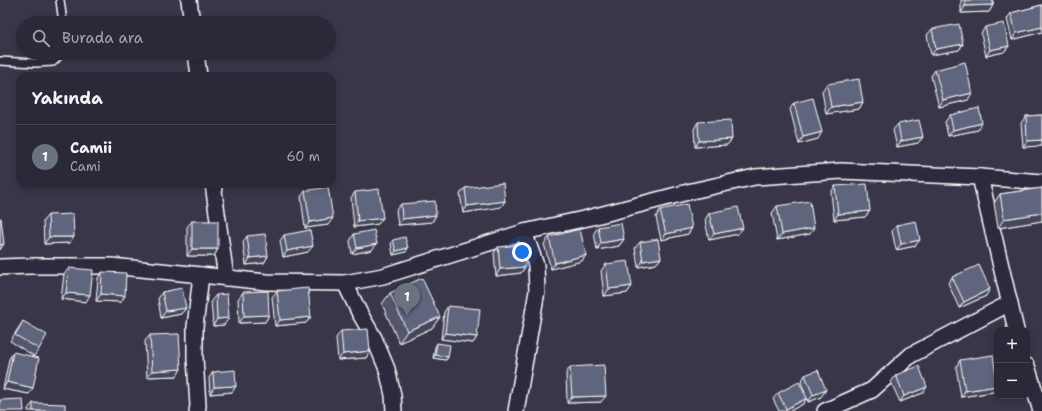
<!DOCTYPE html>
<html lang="tr">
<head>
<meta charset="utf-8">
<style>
  body { margin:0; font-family:"Shantell Sans",sans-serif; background:#333040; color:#f1f3f6 }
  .controls { position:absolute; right:12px; bottom:12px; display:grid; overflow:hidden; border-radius:8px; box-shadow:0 2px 6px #0003 }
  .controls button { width:36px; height:36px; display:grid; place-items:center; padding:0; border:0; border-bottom:1px solid #474453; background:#2b2838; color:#f1f3f6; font:20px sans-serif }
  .you { position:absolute; left:522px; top:252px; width:14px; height:14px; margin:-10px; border:3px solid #fff; border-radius:50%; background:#1a73e8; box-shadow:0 0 0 6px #1a73e833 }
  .badge { display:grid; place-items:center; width:26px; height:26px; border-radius:50%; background:#ff9aa2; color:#fff; font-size:13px; font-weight:700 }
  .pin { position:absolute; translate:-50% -33px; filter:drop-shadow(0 1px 2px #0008) }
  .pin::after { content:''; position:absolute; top:21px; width:14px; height:12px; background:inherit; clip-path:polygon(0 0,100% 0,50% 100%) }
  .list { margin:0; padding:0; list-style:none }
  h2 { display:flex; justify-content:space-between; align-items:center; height:52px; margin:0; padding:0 16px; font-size:17px }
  h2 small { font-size:13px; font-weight:400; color:#a6a6ae }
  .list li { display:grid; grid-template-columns:26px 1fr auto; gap:12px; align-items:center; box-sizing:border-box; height:64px; padding:0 16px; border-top:1px solid #474453 }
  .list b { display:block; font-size:15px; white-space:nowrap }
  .list p { margin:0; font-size:13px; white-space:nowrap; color:#a6a6ae }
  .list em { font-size:13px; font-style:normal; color:#a6a6ae }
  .icon { flex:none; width:22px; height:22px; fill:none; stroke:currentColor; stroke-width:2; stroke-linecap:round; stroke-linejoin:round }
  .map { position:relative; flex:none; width:1042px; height:411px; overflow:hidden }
  .search { position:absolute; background:#2b2838; box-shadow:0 2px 6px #0003; left:16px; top:16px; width:320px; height:44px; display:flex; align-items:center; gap:10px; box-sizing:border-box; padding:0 14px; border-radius:22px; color:#a6a6ae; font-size:15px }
  .panel { position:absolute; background:#2b2838; box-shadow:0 2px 6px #0003; left:16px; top:72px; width:320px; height:116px; border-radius:12px }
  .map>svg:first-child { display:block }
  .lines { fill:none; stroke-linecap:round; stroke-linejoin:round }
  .service-casing { stroke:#fff; stroke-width:10 }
  .minor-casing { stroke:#fff; stroke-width:18 }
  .service { stroke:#2f2a3d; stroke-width:7 }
  .minor { stroke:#2f2a3d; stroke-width:15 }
  .wall { fill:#53576c; stroke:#fff }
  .shaded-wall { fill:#444758; stroke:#fff }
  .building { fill:#61657e; stroke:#fff }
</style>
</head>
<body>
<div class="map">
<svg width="1042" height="411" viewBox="0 0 1042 411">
  <rect width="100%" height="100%" fill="#39364a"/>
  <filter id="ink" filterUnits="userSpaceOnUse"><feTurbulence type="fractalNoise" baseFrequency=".025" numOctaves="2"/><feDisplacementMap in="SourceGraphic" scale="8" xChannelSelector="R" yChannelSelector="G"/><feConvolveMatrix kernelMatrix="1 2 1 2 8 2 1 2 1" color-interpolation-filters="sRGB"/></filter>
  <g filter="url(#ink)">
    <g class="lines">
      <defs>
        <g id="service">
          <path d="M60 0 63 23"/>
          <path d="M0 61 36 63 53 62 62 53"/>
        </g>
        <g id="minor">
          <path d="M189 0 192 23"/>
          <path d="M196 53 199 76"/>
          <path d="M980 177 1016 330"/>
          <path d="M213 184 226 278"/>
          <path d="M0 267 31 266H111L201 275 266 282 345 283 383 276 524 232 588 218 692 191 755 177 841 171 980 177 1042 182"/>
          <path d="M345 283 359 312 374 338 387 369 393 395 394 411"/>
          <path d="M1027 366 1041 411"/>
          <path d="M197 411 198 406 195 358V327L201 275"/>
          <path d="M516 411 537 291 536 265 524 232"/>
          <path d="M825 411 872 390 911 355 1010 303"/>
        </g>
      </defs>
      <use href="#service" class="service-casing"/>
      <use href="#minor" class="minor-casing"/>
      <use href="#service" class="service"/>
      <use href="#minor" class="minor"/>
    </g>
    <g class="wall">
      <path d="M961 0H993V5L989 12 961 13Z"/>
      <path d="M1042 5V32L1012 40 1007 19 1011 13Z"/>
      <path d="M985 27 1009 46 1004 52 986 56 981 34Z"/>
      <path d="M932 29 963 44 959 50 931 55 927 35Z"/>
      <path d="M935 70 968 100 939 107 931 76Z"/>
      <path d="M827 84 863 102 859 109 826 114 822 91Z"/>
      <path d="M794 103 818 139 799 144 790 109Z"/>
      <path d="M950 115 978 130 948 136 945 122Z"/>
      <path d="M1042 115V146L1023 147 1021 123 1026 116Z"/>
      <path d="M698 122 732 139 727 145 695 147 694 129Z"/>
      <path d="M898 124 923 137 918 143 897 147 893 130Z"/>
      <path d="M835 186 870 211 865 217 834 220 831 193Z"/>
      <path d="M465 188 505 201 501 207 463 213 460 194Z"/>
      <path d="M1042 188V221L998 228 994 203 1000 194Z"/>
      <path d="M305 191 328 225 305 228 301 197Z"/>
      <path d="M355 192 378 224 354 227 351 198Z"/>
      <path d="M401 204 436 215 432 222 398 225 396 210Z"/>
      <path d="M777 206 810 234 777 240 772 213Z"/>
      <path d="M660 210 692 228 688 234 661 240 656 217Z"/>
      <path d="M709 213 738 234 709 240 705 220Z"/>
      <path d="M48 215 69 243 44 244 43 221Z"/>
      <path d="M192 221 218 249 214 256H187V227Z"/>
      <path d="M897 225 915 246 896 250 892 231Z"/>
      <path d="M598 227 624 239 619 246 597 250 594 233Z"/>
      <path d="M354 234 372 250 352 254 350 241Z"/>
      <path d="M284 235 308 252 283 257 280 241Z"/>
      <path d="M247 236 268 256 264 263 246 265 243 242Z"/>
      <path d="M549 237 586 255 582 261 551 269 544 244Z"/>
      <path d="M393 240 406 252 393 255 391 243Z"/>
      <path d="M640 242 661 258 656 264 638 267 635 248Z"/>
      <path d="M498 247 525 267 521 273 496 276 494 253Z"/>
      <path d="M606 264 632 286 627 293 604 296 601 271Z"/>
      <path d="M69 268 86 302 61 299 64 274Z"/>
      <path d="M102 272 121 302 96 301 98 278Z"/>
      <path d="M952 277 986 296 959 308 948 283Z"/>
      <path d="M277 291 311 317 306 323 275 326 272 297Z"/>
      <path d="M162 292 186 308 181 314 161 318 158 299Z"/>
      <path d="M243 292 269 315 265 322 239 323 238 299Z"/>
      <path d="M390 293 440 317 432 328 399 343 382 304Z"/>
      <path d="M216 295 224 325 213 326 211 301Z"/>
      <path d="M448 306 477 337 473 343 441 339 444 312Z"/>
      <path d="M23 321 39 349 34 356 10 341Z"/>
      <path d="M341 331 370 351 366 358 338 360 336 338Z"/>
      <path d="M150 335 177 376 147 377 145 341Z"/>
      <path d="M437 343 448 357 446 360 433 358 435 347Z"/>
      <path d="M13 352 29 394 3 389 9 359Z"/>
      <path d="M960 360 997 382V387L993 392 961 397 956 367Z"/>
      <path d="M570 367 601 402 567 403 566 373Z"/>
      <path d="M213 372 236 386 232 392 210 394 209 378Z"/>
      <path d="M805 375 821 397 808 402 807 398 803 404 790 411H779L773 399 778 393H805L801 382Z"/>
      <path d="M896 375 923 393 900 402 891 382Z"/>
      <path d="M33 403 65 411H28V409Z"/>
    </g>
    <g class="shaded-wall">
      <path d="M993 5 989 12 961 13 965 6Z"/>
      <path d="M1042 27V32L1012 40 1016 33Z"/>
      <path d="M963 44 959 50 931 55 936 49Z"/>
      <path d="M1009 46 1004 52 986 56 990 50Z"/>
      <path d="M972 93 968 100 939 107 943 100Z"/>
      <path d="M863 102 859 109 826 114 831 107Z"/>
      <path d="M982 123 978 130 948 136 953 130Z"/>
      <path d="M822 132 818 139 799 144 803 137Z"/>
      <path d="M923 137 918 143 897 147 901 141Z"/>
      <path d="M732 139 727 145 695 147 699 141Z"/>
      <path d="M1042 140V146L1023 147 1027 141Z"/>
      <path d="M505 201 501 207 463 213 467 206Z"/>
      <path d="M870 211 865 217 834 220 838 214Z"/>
      <path d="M1042 213V221L998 228 1004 219Z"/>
      <path d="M436 215 432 222 398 225 402 219Z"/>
      <path d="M333 218 328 225 305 228 310 222Z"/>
      <path d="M383 218 378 224 354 227 358 221Z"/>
      <path d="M692 228 688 234 661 240 666 234Z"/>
      <path d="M743 228 738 234 709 240 714 234Z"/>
      <path d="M814 228 810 234 777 240 782 234Z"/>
      <path d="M49 237H74L69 243 44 244Z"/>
      <path d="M624 239 619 246 597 250 601 243Z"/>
      <path d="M920 240 915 246 896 250 901 244Z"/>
      <path d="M4 244 0 250V245Z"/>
      <path d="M377 244 372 250 352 254 357 248Z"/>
      <path d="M313 246 308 252 283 257 287 251Z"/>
      <path d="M408 248 406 252 393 255 396 251Z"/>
      <path d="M192 249H218L214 256H187Z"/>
      <path d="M586 255 582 261 551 269 555 263Z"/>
      <path d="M268 256 264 263 246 265 250 258Z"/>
      <path d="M661 258 656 264 638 267 643 261Z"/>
      <path d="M525 267 521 273 496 276 500 269Z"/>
      <path d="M632 286 627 293 604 296 609 289Z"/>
      <path d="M990 289 986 296 959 308 964 302Z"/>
      <path d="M66 293 90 295 86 302 61 299Z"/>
      <path d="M101 294 125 296 121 302 96 301Z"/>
      <path d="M186 308 181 314 161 318 166 311Z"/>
      <path d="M269 315 265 322 239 323 244 316Z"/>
      <path d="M311 317 306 323 275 326 280 320Z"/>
      <path d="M440 317 432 328 399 343 407 331Z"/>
      <path d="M229 318 224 325 213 326 217 319Z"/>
      <path d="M445 333 477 337 473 343 441 339Z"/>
      <path d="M370 351 366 358 338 360 343 354Z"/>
      <path d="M435 355 448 357 446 360 433 358Z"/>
      <path d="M181 369 177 376 147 377 152 371Z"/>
      <path d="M7 382 33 388 29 394 3 389Z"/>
      <path d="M236 386 232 392 210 394 214 387Z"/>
      <path d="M997 386 993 392 961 397 965 391Z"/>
      <path d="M927 387 923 393 900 402 904 396Z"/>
      <path d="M826 390 821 397 808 402 813 395Z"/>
      <path d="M606 396 601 402 567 403 572 397Z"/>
      <path d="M807 398 803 404 790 411H785L786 409Z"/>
    </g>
    <g class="building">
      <path d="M965 0H993V5L965 6Z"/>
      <path d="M1042 5V27L1016 33 1011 13Z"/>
      <path d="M1004 23 1009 46 990 50 985 27Z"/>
      <path d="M959 24 963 44 936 49 932 29Z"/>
      <path d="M965 62 972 93 943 100 935 70Z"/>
      <path d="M859 79 863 102 831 107 827 84Z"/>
      <path d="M813 98 822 132 803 137 794 103Z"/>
      <path d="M979 108 982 123 953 130 950 115Z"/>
      <path d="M1042 115V140L1027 141 1026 116Z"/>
      <path d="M731 120 732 139 699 141 698 122Z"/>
      <path d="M919 120 923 137 901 141 898 124Z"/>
      <path d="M503 183 505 201 467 206 465 188Z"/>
      <path d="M867 184 870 211 838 214 835 186Z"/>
      <path d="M328 187 333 218 310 222 305 191Z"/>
      <path d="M1042 188V213L1004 219 1000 194Z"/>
      <path d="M379 189 383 218 358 221 355 192Z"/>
      <path d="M435 201 436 215 402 219 401 204Z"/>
      <path d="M810 201 814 228 782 234 777 206Z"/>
      <path d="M687 204 692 228 666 234 660 210Z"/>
      <path d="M738 207 743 228 714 234 709 213Z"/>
      <path d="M73 214 74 237H49L48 215Z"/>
      <path d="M0 218H1L4 244 0 245Z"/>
      <rect x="192" y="221" width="26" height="28"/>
      <path d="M916 221 920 240 901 244 897 225Z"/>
      <path d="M621 223 624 239 601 243 598 227Z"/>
      <path d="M580 229 586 255 555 263 549 237Z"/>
      <path d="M310 230 313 246 287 251 284 235Z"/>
      <path d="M374 230 377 244 357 248 354 234Z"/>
      <path d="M265 234 268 256 250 258 247 236Z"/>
      <path d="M405 237 408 248 396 251 393 240Z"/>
      <path d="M658 239 661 258 643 261 640 242Z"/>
      <path d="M523 245 525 267 500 269 498 247Z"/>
      <path d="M628 261 632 286 609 289 606 264Z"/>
      <path d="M979 265 990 289 964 302 952 277Z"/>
      <path d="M69 268 93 270 90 295 66 293Z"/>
      <path d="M102 272 126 273 125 296 101 294Z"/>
      <path d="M422 278 440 317 407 331 390 293Z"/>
      <path d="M182 288 186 308 166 311 162 292Z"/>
      <path d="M308 288 311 317 280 320 277 291Z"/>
      <path d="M268 291 269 315 244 316 243 292Z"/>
      <path d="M227 294 229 318 217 319 216 295Z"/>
      <path d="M448 306 480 309 477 337 445 333Z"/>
      <path d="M23 321 47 335 39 349 15 335Z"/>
      <path d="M368 329 370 351 343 354 341 331Z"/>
      <path d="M179 334 181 369 152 371 150 335Z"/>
      <path d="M437 343 450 345 448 357 435 355Z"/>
      <path d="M13 352 39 358 33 388 7 382Z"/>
      <path d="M993 355 997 382V386L965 391 960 360Z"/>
      <path d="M604 365 606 396 572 397 570 367Z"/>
      <path d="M919 366 927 387 904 396 896 375Z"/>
      <path d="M235 370 236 386 214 387 213 372Z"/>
      <path d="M818 370 826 390 813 395 805 375Z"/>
      <path d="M799 382 807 398 786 409 778 393Z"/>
      <path d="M23 399 24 411H0V400Z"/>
      <path d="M33 403 65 404V411H33Z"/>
    </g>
  </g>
</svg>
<div class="controls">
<button>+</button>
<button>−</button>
</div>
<div class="you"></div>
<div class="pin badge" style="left:407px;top:316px;background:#6b7280">1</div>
<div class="search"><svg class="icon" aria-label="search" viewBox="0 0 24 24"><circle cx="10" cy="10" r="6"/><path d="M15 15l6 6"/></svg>Burada ara</div>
<section class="panel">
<h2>Yakında<small></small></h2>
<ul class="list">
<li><span class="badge" style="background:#6b7280">1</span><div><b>Camii</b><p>Cami</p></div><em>60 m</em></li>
</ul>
</section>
</div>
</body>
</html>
